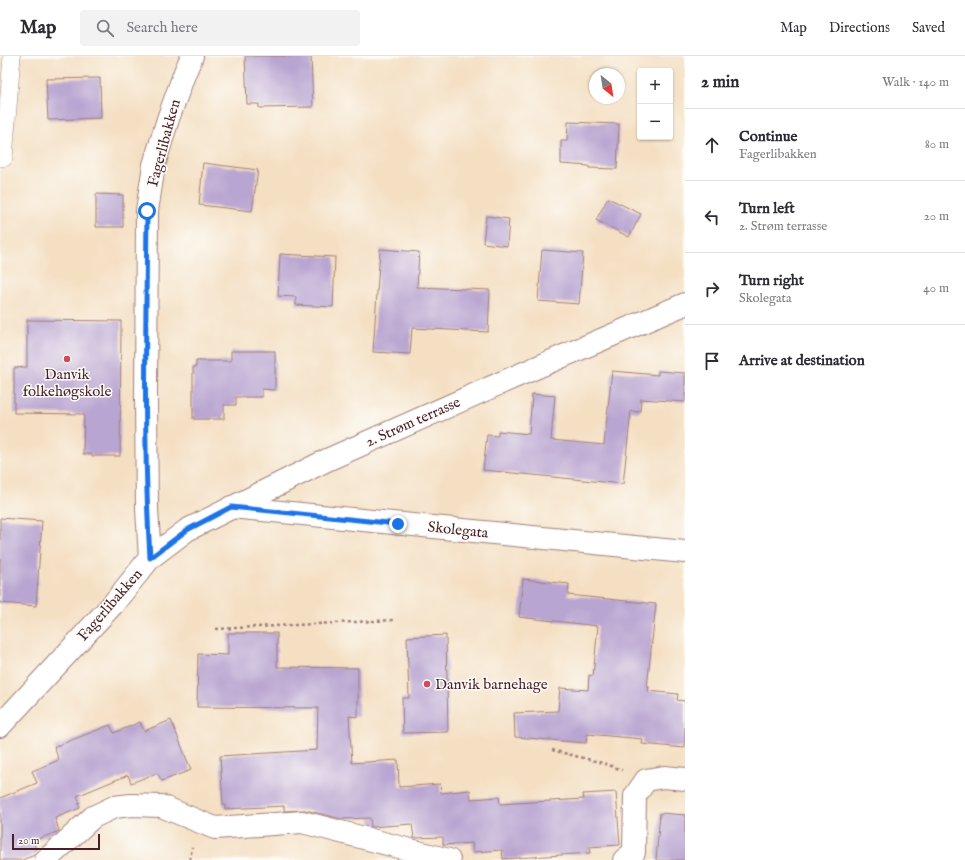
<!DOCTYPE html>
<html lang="en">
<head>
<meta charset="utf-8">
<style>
  body { margin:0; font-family:"IM FELL English",serif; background:#f2f2f3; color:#2b2b33 }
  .controls { position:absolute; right:12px; top:12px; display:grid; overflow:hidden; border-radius:4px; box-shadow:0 1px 3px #0004 }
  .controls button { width:36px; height:36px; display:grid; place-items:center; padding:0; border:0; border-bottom:1px solid #e1e1e2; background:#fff; color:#2b2b33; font:20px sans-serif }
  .compass { position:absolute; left:589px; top:12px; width:36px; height:36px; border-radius:50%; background:#fff; box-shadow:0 1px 3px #0004; rotate:150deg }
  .scale { position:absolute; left:12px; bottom:10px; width:88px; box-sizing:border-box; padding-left:4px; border:2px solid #4a1f2b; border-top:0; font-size:11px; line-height:14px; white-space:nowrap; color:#4a1f2b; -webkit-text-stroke:3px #fdfcf7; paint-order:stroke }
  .stop { position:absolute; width:12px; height:12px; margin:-9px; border:3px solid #1a73e8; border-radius:50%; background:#fff }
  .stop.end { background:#1a73e8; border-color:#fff; box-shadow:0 1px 4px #0008 }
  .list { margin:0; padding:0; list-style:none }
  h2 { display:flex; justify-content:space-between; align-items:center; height:52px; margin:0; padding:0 16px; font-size:17px }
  h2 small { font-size:13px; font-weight:400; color:#7c7c81 }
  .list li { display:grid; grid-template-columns:26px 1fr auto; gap:12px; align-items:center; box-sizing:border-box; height:72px; padding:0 16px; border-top:1px solid #e1e1e2 }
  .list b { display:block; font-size:15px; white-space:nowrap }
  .list p { margin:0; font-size:13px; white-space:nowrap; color:#7c7c81 }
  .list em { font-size:13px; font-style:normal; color:#7c7c81 }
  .icon { flex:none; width:22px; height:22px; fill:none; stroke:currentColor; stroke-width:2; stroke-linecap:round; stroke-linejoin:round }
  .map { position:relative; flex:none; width:685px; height:804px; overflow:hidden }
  header { display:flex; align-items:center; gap:24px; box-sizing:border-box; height:56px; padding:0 20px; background:#fff; border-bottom:1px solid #e1e1e2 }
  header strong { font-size:19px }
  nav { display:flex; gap:22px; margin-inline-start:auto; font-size:14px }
  .search { width:280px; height:36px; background:#f2f2f3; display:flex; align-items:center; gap:10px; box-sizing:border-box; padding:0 14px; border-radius:4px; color:#7c7c81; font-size:15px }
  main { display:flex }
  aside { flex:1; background:#fff }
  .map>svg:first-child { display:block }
  .building { fill:#b9a5d1 }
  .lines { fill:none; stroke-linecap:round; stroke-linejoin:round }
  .service-casing { stroke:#9f7f77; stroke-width:18 }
  .minor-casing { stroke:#9f7f77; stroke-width:24 }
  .path { stroke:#9f7f77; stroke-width:2.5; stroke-dasharray:3 3; stroke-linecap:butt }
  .service { stroke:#fff; stroke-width:17 }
  .minor { stroke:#fff; stroke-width:22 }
  .route { stroke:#1a73e8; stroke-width:5 }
  .poi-dot { fill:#d1495b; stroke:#fdfcf7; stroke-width:1.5 }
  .labels { text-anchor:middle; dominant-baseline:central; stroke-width:3; stroke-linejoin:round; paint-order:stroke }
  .street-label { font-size:15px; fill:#4a1f2b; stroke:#fdfcf7 }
  .poi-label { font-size:15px; fill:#4a1f2b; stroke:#fdfcf7 }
</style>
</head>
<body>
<header>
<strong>Map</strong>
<div class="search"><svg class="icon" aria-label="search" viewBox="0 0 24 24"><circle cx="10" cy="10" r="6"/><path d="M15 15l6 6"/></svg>Search here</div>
<nav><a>Map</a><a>Directions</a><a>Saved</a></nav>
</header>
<main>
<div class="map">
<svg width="685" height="804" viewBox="0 0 685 804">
  <rect width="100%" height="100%" fill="#fdfcf7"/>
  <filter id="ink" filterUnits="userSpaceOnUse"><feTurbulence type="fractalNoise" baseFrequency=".025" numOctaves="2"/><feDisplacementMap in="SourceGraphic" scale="8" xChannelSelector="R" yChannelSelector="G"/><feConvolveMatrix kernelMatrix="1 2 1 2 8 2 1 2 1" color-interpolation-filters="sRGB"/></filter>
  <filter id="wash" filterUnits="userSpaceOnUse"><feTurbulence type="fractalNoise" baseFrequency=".012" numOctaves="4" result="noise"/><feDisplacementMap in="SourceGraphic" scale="16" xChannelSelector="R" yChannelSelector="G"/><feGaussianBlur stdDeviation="0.9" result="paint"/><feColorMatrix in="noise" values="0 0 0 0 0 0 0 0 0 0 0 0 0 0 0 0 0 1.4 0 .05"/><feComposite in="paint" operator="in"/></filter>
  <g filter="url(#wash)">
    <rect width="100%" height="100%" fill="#f4dfc3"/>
    <g id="blocks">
      <g class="building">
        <path d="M245 0H311L313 51 259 52V48H247Z"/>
        <path d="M100 22 101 62 48 64 46 23Z"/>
        <path d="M568 66 619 68 617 113 589 112V110L561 108V85H567Z"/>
        <path d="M203 107 258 114 252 155 199 149Z"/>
        <path d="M96 138 123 139V171H96Z"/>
        <path d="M608 142 641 158 629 181 596 164Z"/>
        <path d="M486 160 509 163 507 190 483 187Z"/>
        <path d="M380 193 419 196 417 231 490 234 488 276 412 272 410 298 373 296Z"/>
        <path d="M542 194 583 197 579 248 538 245Z"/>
        <path d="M280 198 335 201 333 251 296 249V241L278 240Z"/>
        <path d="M27 264 121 265 120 400H92V398H83L84 358 14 357V312L27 311Z"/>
        <path d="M231 295H275V334L262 333V341H236V349H224V363H193V311H196V305H231Z"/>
        <path d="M612 315 658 319V315L685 317V346L641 343 640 356 631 355 623 428 483 414 487 379 498 380V375L529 378 532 338 555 340 551 384 604 389Z"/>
        <path d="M0 462 42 465 36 550 0 547Z"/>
        <path d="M523 523 569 528 568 539 656 548 647 631H649L648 635 678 638 677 644 685 645V692L642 688 643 683 587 678 586 687 515 681 514 657 558 655 560 632 588 634 589 619 593 620 598 570 519 561Z"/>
        <path d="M228 577H277V611L358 612V661L349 660 352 707 398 704 399 731 440 728 441 737 470 734 471 743 499 741 500 748 584 743 583 738 616 736 620 789 589 791 590 797 503 803 502 794 473 796 472 787 443 789V781L414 782 412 768 371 771 370 762 342 763 305 754 284 755V750L225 753V749H223L220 700 317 694 318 652 197 651 198 598 228 599Z"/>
        <path d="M446 579 448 676 403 677 402 642H409L407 581Z"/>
        <path d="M171 664 191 714 162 725 157 717 131 727 128 719 77 740 80 747 78 748 80 752 55 762 59 775 33 785 36 793 35 794 36 797 35 799 22 804H0V742L37 727 32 715 59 704 54 691 110 669 114 677 140 666 144 675Z"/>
        <path d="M660 757 685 759V804H656Z"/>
      </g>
    </g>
  </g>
  <g filter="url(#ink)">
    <use href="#blocks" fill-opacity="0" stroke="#9f7f77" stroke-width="1"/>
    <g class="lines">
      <defs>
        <path id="service" d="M0 102H4L12 0"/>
        <g id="minor">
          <path d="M231 451 685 496"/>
          <path d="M150 502 187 474 327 404 512 322 685 248"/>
          <path d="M0 670 113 548 150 502 147 453 146 345 147 155 154 109 168 63 185 16 192 0"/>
          <path d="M46 804 93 761 114 751 131 749 161 750 215 772 302 766 449 804"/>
          <path d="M624 804 634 796 635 740 646 724 664 721 685 723"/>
        </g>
      </defs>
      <use href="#service" class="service-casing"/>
      <use href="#minor" class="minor-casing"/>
      <g class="path">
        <path d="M216 573 395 564"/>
        <path d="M552 694 603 707 622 714"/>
        <path d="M190 804 192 791"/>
      </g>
      <use href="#service" class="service"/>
      <use href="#minor" class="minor"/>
    </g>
  </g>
  <g class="lines" filter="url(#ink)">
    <path class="route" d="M147 155C146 271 143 387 150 502L187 474 231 451 398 468"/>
  </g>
  <g class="poi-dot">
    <circle cx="67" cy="303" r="4"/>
    <circle cx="427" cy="628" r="4"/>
  </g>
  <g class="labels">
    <g class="street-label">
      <text transform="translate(164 87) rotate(-75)">Fagerlibakken</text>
      <text transform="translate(413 366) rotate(-24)">2. Strøm terrasse</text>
      <text transform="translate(458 474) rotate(6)">Skolegata</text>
      <text transform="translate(110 549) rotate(-49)">Fagerlibakken</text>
    </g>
    <g class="poi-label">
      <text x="67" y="318">Danvik<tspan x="67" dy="17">folkehøgskole</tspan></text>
      <text x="435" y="628" text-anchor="start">Danvik barnehage</text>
    </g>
  </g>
</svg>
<div class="controls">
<button>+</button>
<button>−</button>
</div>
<svg class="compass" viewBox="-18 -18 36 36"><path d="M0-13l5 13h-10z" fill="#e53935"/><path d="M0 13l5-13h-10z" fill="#7c7c81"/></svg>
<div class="scale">20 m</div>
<div class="stop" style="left:147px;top:155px"></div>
<div class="stop end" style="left:398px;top:468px"></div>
</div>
<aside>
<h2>2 min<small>Walk · 140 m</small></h2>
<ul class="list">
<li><svg class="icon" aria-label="ahead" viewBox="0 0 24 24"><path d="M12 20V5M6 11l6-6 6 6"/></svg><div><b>Continue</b><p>Fagerlibakken</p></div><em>80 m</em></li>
<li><svg class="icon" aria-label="left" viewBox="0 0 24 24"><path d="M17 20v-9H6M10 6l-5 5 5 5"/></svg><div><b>Turn left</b><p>2. Strøm terrasse</p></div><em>20 m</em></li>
<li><svg class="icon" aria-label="right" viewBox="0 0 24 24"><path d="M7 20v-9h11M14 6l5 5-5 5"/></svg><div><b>Turn right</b><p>Skolegata</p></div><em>40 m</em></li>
<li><svg class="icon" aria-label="arrive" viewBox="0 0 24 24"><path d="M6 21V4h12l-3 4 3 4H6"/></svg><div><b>Arrive at destination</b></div></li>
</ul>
</aside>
</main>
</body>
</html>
